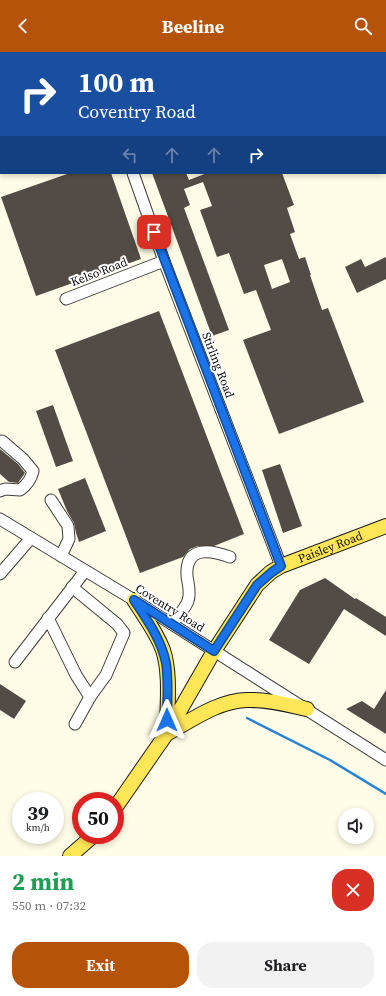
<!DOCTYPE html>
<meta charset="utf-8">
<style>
body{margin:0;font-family:"Source Serif 4",serif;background:#f2f2f2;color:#202124;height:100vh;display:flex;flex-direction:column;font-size:15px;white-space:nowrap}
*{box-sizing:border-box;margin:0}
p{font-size:13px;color:#757577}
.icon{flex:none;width:22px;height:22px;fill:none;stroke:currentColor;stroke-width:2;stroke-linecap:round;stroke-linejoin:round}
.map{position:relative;height:804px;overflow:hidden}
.panel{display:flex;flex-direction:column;background:#fff;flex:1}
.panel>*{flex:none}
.guide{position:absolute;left:0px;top:0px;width:386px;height:122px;box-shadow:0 2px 6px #0003;background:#1a4fa0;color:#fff;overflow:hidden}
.controls{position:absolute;left:338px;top:756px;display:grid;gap:8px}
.controls a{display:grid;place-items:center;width:36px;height:36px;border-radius:50%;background:#fff;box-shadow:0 2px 6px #0003;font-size:20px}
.speed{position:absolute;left:12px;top:740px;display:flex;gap:8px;font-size:20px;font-weight:700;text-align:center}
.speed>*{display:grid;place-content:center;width:52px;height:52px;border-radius:50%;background:#fff;box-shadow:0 2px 6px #0003;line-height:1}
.speed small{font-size:10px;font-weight:400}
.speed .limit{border:6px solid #d22;background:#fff;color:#111}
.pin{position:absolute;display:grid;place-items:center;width:34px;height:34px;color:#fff;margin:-17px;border-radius:8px;box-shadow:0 2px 6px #0006}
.me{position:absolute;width:44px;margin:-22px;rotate:0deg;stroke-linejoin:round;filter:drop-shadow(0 0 3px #0008)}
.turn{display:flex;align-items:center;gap:14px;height:84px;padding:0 12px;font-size:18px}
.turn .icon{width:52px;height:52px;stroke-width:2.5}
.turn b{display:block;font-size:28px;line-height:34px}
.lanes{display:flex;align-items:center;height:38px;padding:0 12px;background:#0003;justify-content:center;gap:20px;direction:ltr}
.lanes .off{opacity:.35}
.round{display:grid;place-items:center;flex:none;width:42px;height:42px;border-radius:16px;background:#f2f2f2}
.summary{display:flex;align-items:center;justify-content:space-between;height:68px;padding:0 12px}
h1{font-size:24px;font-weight:700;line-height:30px;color:#1e9e55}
.cta{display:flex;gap:8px;margin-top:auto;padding:8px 12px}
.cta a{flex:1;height:46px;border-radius:16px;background:#b45309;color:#fff;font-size:16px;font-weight:700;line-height:46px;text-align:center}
.cta a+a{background:#f2f2f2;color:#202124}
header{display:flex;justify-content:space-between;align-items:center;height:52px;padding:0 12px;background:#b45309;color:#fff;font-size:18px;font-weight:700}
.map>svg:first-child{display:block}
</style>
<header><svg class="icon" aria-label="back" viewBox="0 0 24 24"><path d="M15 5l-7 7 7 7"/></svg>Beeline<svg class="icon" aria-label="search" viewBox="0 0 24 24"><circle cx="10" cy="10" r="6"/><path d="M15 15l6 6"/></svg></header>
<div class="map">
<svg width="386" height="804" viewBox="0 0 386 804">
<rect width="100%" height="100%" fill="#fffce7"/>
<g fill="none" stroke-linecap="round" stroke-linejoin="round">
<polyline stroke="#2881d7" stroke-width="2.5" points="247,666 330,708 386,742"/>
</g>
<g fill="#534c46" fill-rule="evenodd">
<polygon points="70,121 111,121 141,207 36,244 1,145"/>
<path d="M152,121H186L189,128L207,121H282L294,153L287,156L295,180L290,182L299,207L305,205L311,223H310L322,258L328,256L364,350L279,382L243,288L271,278L256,238L244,242L229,201L217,205L200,158L212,154L203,130L184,137L190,153L184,156L229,278L212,284ZM282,207L290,230L272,237L264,213Z"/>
<polygon points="386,205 386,227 357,241 345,215 361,207 365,215"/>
<polygon points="159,259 244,482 214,494 198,494 190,497 183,505 140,521 55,298"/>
<polygon points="53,353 73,409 56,415 36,359"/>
<polygon points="0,397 18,412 25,421 18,431 9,430 0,422"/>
<polygon points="280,412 302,474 283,481 262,418"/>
<polygon points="85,426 106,479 79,490 76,481 74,471 67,459 58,437"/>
<polygon points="325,526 355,547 356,546 386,565 386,584 344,557 309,612 269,588 300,538"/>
<polygon points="0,632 26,649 14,667 0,658"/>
<polygon points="386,638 386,682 346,657 362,649 374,657"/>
</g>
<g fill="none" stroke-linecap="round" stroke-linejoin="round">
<defs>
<g id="minor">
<polyline points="171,1 172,0"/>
<polyline points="133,121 164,209 281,514"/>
<polyline points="66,247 164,209"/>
<path d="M0,439L5,437L20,438C27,433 31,428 33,419L23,407L2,389"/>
<polyline points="51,448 68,474 69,487 61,504"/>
<polyline points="0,467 134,548 386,708"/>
<polyline points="0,522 31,486"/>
<polyline points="72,535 117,572 124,581 106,623 90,645"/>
<polyline points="48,566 76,623 90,645 75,672"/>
<path d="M172,572C177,565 185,557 188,549C191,540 188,532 187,524C185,493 211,498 230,505"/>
<polyline points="15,610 85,519"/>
</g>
<g id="major">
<polyline points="362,0 364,1"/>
<polyline points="385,11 386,12"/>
<path d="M134,548C144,564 156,579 163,598C171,622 167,655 167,680"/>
<path d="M168,681C192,668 218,649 246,648C267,647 288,653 307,657"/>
<path id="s1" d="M115,756L167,681L214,599L257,533L271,520L281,514L386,474"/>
<polyline points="70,804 94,783"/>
</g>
</defs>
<use href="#minor" stroke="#3d3d3d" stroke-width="13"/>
<use href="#major" stroke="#1b1b1b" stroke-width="16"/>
<use href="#minor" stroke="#fff" stroke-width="11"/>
<use href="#major" stroke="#ffe657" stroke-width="14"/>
</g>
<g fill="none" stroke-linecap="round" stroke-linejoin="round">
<defs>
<path id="route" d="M154,180L281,514L272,520L257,533L214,599L134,548C147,568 161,587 166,611C169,630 167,649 167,668"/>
</defs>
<use href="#route" stroke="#114b97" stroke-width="10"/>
<use href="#route" stroke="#1a73e8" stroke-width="7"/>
</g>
<g text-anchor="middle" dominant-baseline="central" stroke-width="4" stroke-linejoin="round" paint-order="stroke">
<g font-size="12" fill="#0a0a0a" stroke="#fff">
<text transform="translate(99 220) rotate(-21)">Kelso Road</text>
<text transform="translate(218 313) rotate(69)">Stirling Road</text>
<text stroke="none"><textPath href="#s1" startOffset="348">Paisley Road</textPath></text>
<text transform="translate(170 556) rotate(32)">Coventry Road</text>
</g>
</g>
</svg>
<div class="controls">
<a><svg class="icon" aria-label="sound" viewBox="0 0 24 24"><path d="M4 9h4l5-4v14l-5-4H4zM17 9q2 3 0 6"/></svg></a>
</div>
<div class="speed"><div>39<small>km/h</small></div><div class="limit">50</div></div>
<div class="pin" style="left:154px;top:180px;background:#d93025"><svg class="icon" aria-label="arrive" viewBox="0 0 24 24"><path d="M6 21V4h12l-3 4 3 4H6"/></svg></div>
<svg class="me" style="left:167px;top:668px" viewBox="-20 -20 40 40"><path d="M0-17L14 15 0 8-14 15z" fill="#1a73e8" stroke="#fff" stroke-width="4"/></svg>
<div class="guide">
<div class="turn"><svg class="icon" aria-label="right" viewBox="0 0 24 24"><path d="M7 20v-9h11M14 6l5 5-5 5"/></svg><div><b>100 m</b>Coventry Road</div></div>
<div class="lanes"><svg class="icon off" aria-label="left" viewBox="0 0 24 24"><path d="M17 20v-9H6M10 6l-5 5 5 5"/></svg><svg class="icon off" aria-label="ahead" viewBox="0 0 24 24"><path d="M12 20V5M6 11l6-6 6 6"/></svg><svg class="icon off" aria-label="ahead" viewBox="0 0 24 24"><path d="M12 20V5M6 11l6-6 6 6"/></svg><svg class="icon" aria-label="right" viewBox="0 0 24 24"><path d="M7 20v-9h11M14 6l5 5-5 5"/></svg></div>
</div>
</div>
<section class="panel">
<div class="summary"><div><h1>2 min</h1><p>550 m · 07:32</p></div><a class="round" style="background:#d93025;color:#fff"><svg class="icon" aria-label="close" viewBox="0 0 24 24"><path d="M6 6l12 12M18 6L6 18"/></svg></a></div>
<div class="cta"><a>Exit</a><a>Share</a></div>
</section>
